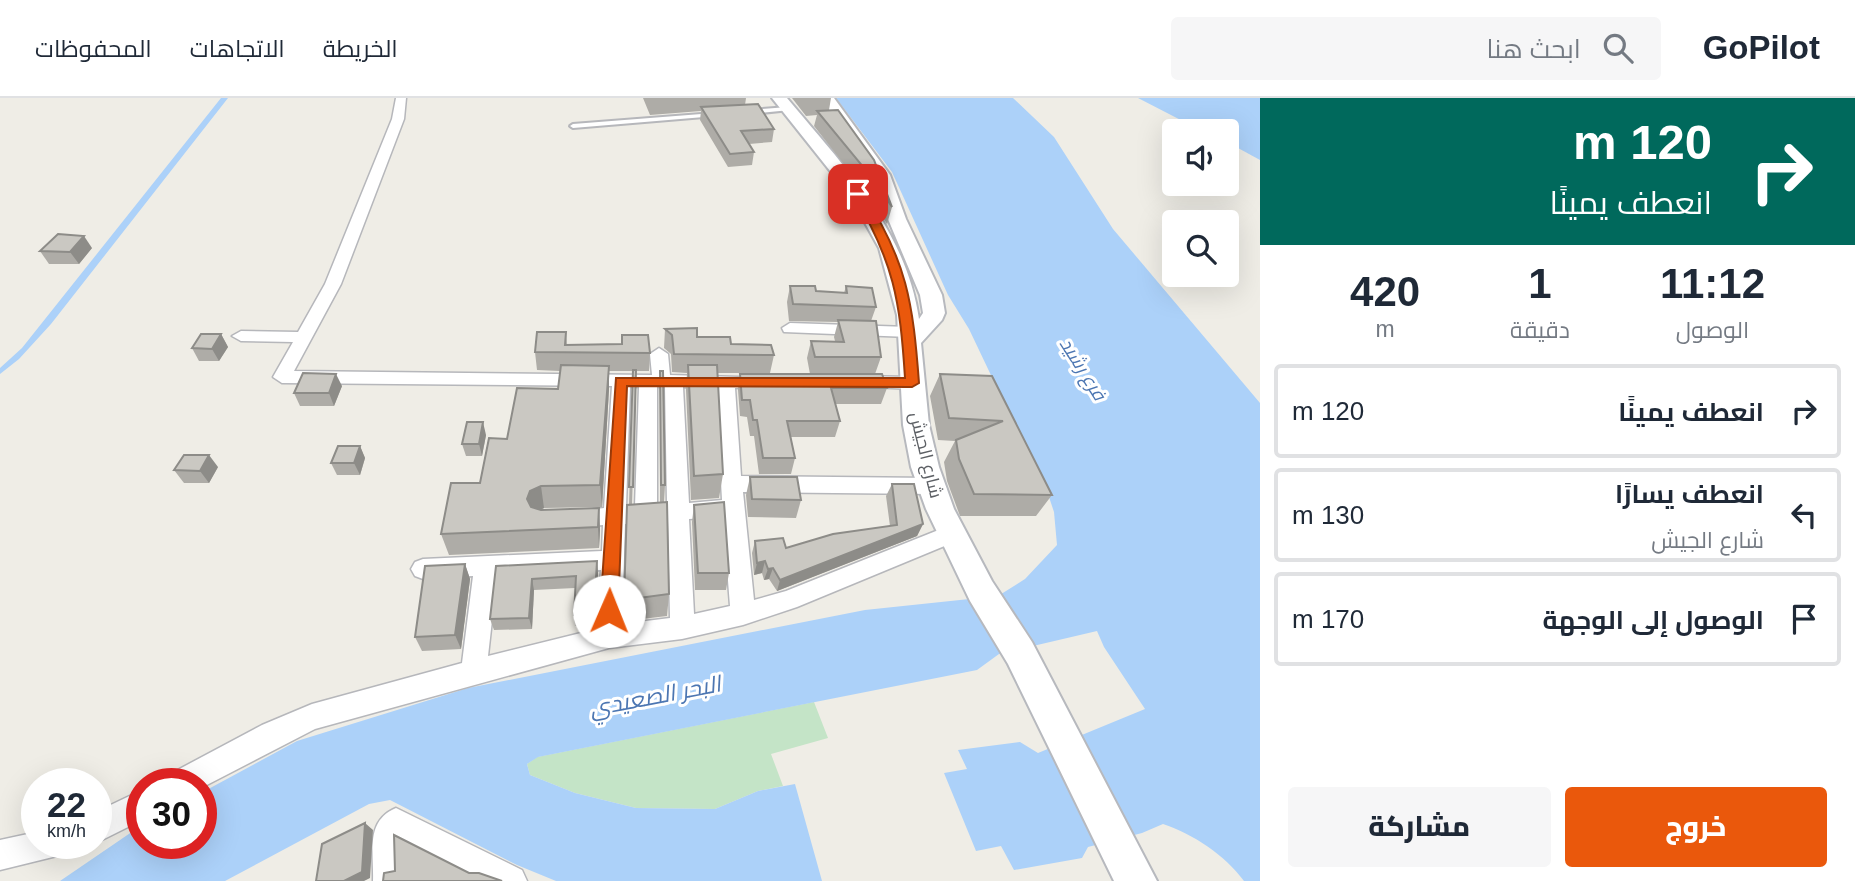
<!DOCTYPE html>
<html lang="ar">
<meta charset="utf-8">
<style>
body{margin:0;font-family:Arial,Cairo,sans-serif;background:#f6f6f7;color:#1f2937;direction:rtl;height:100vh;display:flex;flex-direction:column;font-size:26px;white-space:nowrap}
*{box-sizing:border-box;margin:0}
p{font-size:23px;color:#747a83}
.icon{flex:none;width:38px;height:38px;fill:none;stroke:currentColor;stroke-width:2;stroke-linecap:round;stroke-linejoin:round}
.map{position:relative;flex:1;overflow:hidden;direction:ltr}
.side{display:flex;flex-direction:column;background:#fff;width:595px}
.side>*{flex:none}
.top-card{background:#00695c;color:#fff;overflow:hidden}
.buttons{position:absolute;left:1162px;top:21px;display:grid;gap:14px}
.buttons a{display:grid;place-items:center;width:77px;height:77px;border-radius:7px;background:#fff;box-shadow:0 7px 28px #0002;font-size:35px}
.speed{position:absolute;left:21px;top:670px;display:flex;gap:14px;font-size:35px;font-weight:700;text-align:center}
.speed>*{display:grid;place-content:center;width:91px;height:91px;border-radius:50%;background:#fff;box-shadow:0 7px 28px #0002;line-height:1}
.speed small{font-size:18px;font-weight:400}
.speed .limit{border:10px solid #d22;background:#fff;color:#111}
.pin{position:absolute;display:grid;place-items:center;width:60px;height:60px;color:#fff;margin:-30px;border-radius:14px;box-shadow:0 4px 10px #0006}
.me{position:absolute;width:77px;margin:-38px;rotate:1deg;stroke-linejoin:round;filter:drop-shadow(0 0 5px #0008)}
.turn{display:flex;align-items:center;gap:24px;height:147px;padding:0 28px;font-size:32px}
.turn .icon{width:91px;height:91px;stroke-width:2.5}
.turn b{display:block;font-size:49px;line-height:60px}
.eta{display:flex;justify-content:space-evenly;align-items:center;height:119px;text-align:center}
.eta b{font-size:42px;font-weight:800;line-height:49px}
.action{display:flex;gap:14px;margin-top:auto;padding:14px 28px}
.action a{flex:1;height:80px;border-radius:7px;background:#ea580c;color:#fff;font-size:28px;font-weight:800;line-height:80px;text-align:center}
.action a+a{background:#f6f6f7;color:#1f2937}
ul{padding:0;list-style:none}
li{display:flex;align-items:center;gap:21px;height:94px;margin:0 14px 10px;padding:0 14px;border:4px solid #e0e1e3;border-radius:7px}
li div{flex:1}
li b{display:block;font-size:26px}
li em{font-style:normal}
header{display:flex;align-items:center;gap:42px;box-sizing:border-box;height:98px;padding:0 35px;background:#fff;border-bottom:2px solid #e0e1e3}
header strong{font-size:33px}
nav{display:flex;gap:38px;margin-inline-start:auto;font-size:24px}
.search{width:490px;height:63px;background:#f6f6f7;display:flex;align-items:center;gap:18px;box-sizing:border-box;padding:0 24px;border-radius:7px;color:#747a83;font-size:26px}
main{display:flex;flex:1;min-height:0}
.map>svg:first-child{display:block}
</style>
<header>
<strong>GoPilot</strong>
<div class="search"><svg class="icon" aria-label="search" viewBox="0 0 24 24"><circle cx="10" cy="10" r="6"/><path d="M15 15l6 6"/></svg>ابحث هنا</div>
<nav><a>الخريطة</a><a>الاتجاهات</a><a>المحفوظات</a></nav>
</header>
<main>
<section class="side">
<div class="top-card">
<div class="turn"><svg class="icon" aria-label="right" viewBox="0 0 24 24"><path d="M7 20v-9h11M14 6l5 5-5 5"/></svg><div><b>120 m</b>انعطف يمينًا</div></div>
</div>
<div class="eta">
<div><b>11:12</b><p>الوصول</p></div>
<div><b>1</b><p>دقيقة</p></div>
<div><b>420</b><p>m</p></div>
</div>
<ul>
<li><svg class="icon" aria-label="right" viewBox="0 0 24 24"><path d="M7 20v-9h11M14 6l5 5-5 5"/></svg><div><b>انعطف يمينًا</b></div><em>120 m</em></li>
<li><svg class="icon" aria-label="left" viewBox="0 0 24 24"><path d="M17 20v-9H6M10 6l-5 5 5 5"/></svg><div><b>انعطف يسارًا</b><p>شارع الجيش</p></div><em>130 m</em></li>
<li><svg class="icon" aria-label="arrive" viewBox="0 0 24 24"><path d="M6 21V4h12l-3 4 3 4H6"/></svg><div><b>الوصول إلى الوجهة</b></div><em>170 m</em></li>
</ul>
<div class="action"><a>خروج</a><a>مشاركة</a></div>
</section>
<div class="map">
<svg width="1260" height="783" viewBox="0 0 1260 783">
<rect width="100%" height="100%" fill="#efede6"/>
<polygon fill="#c4e4c7" points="814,604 828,640 771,656 783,688 758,693 715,711 636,710 575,695 530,677 527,666 537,659"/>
<g fill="#acd1f9">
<polygon points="221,0 228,0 51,226 19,261 0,276 0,270 22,250"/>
<path d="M836,0H1013L1054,39L1113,131L1260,305V783H1244C1225,757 1193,736 1163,726L1142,735L1088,749L1082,760L1014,772L1001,748L976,753L944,675L967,671L958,652L1020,644L1038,655L1145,611L1104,549L1097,533L999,556L977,572L538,659L527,666L530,677L575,695L636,710L715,711L758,693L795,686L822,783H556L517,767L390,702L369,706L225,783H60L142,727V746H201V695L297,643L468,590L865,512L998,498L1025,481L1057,447L1054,414L1049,399L969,231L948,197L892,74Z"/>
<polygon points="1138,0 1260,0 1260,62 1227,44 1227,33 1202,33"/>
</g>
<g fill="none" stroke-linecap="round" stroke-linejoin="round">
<defs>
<g id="service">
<polygon points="788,9 790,10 790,12 751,16 748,14 751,12"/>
<polygon points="714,15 716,16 716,18 573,30 570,28 573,26"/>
</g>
<g id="minor">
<path d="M396,0H406L404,21L341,186L294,273L652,277L650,256L659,250L668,256L670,277L771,280L774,284L771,288L735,290L741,378L932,380L939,382L942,388L939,394L932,396L743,394L754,502L786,493L951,427L959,430L962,436L959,442L797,509L743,527L682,541L609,550L315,631L201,690V686H166L170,676L262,627L312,606L462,565L473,478L423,481L415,478L411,471L415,464L423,461L602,453L603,427L572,430L564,427L561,421L564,415L604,410L612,288L282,285L273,279L293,244L241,243L232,238L241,233L298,234L325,186L392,21ZM630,289H639L635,408L626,409ZM657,289H665L667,406L657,407ZM683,289L716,290L722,402L689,405ZM723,419L730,508L694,516L689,421ZM668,423L670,520L622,526L625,426ZM601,472L597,531L488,558L497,477Z"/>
<polygon points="790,225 909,229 917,234 909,239 784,234 782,230"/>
<polygon points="857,278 912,279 921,285 912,291 851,288 848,284 851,280"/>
<polygon points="142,692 142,722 96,745 96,714"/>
<path d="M396,710L522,772L527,783H479L404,745L405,783H373C374,754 365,723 396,710Z"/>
<polygon points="37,734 37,746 65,746 61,757 0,772 0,742"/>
</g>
<path id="secondary" d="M772,0H787C842,66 906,131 919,221L923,215L920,197L888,121L872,77L820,0H834L890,77L906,121L942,197L945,215L942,222L921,245L929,327L939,369L954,411L992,483L1032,544L1157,783H1114L1008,566L970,503L926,411L911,369L903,327L897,217L879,150L850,98Z"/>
</defs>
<use href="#service" stroke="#b6b7bb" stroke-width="4"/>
<use href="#minor" stroke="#b6b7bb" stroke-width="3"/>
<use href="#secondary" stroke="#b7b9be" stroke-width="4"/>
<use href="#service" fill="#fff" fill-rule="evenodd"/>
<use href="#minor" fill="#fff" fill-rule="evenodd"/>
<use href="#secondary" fill="#fff" fill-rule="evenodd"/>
</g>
<g fill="#aeaca7">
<polygon points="643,0 746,0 745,7 774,31 772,44 749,46 754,54 752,67 728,69 700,22 701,13 650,17"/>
<polygon points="792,0 831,0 829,12 892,109 887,126 869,98 814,28 817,17 806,18"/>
<polygon points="92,150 79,166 49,166 40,153"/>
<polygon points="790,188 816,193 844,195 846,188 876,209 871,223 881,259 875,276 887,290 881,306 835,306 840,323 835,339 791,339 795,360 791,376 759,376 754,338 750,338 747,319 740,318 738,292 740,276 810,276 807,260 811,243 835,243 834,239 838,224 789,223 787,204"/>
<polygon points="665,231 774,257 770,275 717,275 723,376 719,400 691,402 686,292 687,275 672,274 671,256 664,250"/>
<polygon points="566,234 567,247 650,255 649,273 636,273 632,407 660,404 660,273 665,387 664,404 669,496 667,518 625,523 624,502 629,407 633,273 609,273 609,291 602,409 544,410 540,412 599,410 600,432 599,450 449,457 441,436 480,385 507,341 558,291 560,273 537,272 535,254"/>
<polygon points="221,236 228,249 219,263 199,263 192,250"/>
<polygon points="940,276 992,278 1052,397 1036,418 960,418 947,383 944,364 955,343 938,342 930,298"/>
<polygon points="342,288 334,308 300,308 294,295"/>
<polygon points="486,337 482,358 466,358 462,346"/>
<polygon points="360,348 365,360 360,377 337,377 331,365"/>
<polygon points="218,369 209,385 184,385 174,372"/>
<polygon points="750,379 801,402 796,420 748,419 746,397"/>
<polygon points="892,386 923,426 917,438 777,493 769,481 764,482 762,475 754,477 752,455 755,443 786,450 890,428 886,398"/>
<polygon points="694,407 729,475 726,492 695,492 692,424"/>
<polygon points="597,463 598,475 595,528 575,528 574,517 575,490 534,492 532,531 494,532 490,521 496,468"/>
<polygon points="465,466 470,481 461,551 422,553 415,539"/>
</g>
<g fill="#8d8c88">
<polygon points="84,138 92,150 79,166 70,154"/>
<polygon points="221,236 228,249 219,263 212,251"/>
<polygon points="609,268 609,291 602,409 600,387"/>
<polygon points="336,276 342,288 334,308 329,295"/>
<polygon points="483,324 486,337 482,358 479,346"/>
<polygon points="360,348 365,360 360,377 354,365"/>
<polygon points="209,357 218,369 209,385 200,373"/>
<polygon points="541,388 544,410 534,415 527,401 530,393"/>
<polygon points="599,410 600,432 599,450 598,429"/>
<polygon points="923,426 917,438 777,493 780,482"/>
<polygon points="597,463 598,475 595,528 594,517"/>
<polygon points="765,463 762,475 754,477 757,465"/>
<polygon points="465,466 470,481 461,551 455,537"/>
<polygon points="773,470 769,481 764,482 768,471"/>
<polygon points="532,481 534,492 532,531 529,520"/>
<polygon points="365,725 373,732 370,780 364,783 344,783"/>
</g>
<g fill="#cac8c2" stroke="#8d8c88" stroke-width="2">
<polygon points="758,6 774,31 741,33 754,54 730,56 701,9"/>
<polygon points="838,12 874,62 892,109 874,82 817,13"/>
<polygon points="58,136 84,138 70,154 40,153"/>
<polygon points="790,188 815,188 816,193 847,195 846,188 872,190 876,209 793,206"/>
<polygon points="838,222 876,223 881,259 815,259 811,243 844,244"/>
<polygon points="697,230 697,239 730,239 731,246 771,247 774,257 674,256 672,237 665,231"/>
<polygon points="537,234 566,234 565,247 622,246 622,237 648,237 650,255 535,254"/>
<polygon points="201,236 221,236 212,251 192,250"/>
<polygon points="561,267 609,268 600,387 541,388 530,393 527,401 531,409 541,412 599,410 598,429 441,436 451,385 480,385 489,340 507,341 517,290 558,291"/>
<polygon points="688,267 717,267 723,376 694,378"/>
<polygon points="633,272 636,272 633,389 629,389"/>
<polygon points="660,273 663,273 665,387 661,387"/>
<polygon points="303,275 336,276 329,295 294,295"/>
<polygon points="740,276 882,276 887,290 831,290 840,323 787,323 795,360 763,360 757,322 753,322 750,302 742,302"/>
<polygon points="940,276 992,278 1052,397 974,396 959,361 956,342 1003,323 949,320"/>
<polygon points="467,324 483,324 479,346 462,346"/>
<polygon points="338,348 360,348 354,365 331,365"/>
<polygon points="184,357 209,357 200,373 174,372"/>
<polygon points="750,379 797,379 801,402 752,401"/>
<polygon points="892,386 914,386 923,426 780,482 773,470 768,471 765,463 757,465 755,443 783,440 786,450 833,436 897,427"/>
<polygon points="667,404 669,496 624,502 627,407"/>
<polygon points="724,404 729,475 698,475 694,407"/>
<polygon points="597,463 594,517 574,517 576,478 532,481 529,520 490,521 496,468"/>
<polygon points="465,466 455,537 415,539 425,468"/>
<polygon points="365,725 362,774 344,783 316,783 322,746"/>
<polygon points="394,737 469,775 479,775 502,783 383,783 384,775 395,773"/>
</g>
<path fill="#ea580c" stroke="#983908" stroke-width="2" d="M858,93L862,94C907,162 913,205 919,285L912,289L627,288L618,513L616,519L609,521L603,519L600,513L616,280H905C900,202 894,164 853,96Z"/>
<g text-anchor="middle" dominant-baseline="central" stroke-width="6" stroke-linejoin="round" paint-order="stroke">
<g font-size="18" fill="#5d6065" stroke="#fff">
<text transform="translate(926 357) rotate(76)">شارع الجيش</text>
</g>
<g font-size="19" font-style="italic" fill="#4c76b2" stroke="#fff">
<text transform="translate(1083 271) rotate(58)">فرع رشيد</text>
</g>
<g font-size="23" font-style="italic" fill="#4c76b2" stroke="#fff">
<text transform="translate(655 598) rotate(-11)">البحر الصعيدي</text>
</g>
</g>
</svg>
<div class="buttons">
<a><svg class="icon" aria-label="sound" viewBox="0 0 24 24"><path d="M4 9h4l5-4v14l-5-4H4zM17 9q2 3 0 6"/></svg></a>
<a><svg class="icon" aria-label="search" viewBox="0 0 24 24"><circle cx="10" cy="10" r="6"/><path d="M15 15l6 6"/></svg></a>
</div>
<div class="speed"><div>22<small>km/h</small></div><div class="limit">30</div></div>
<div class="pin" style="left:858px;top:96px;background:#d93025"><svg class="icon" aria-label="arrive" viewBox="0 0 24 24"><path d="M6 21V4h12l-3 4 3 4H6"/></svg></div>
<svg class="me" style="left:609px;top:513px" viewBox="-20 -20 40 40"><circle r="19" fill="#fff"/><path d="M0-13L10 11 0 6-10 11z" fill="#ea580c"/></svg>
</div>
</main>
